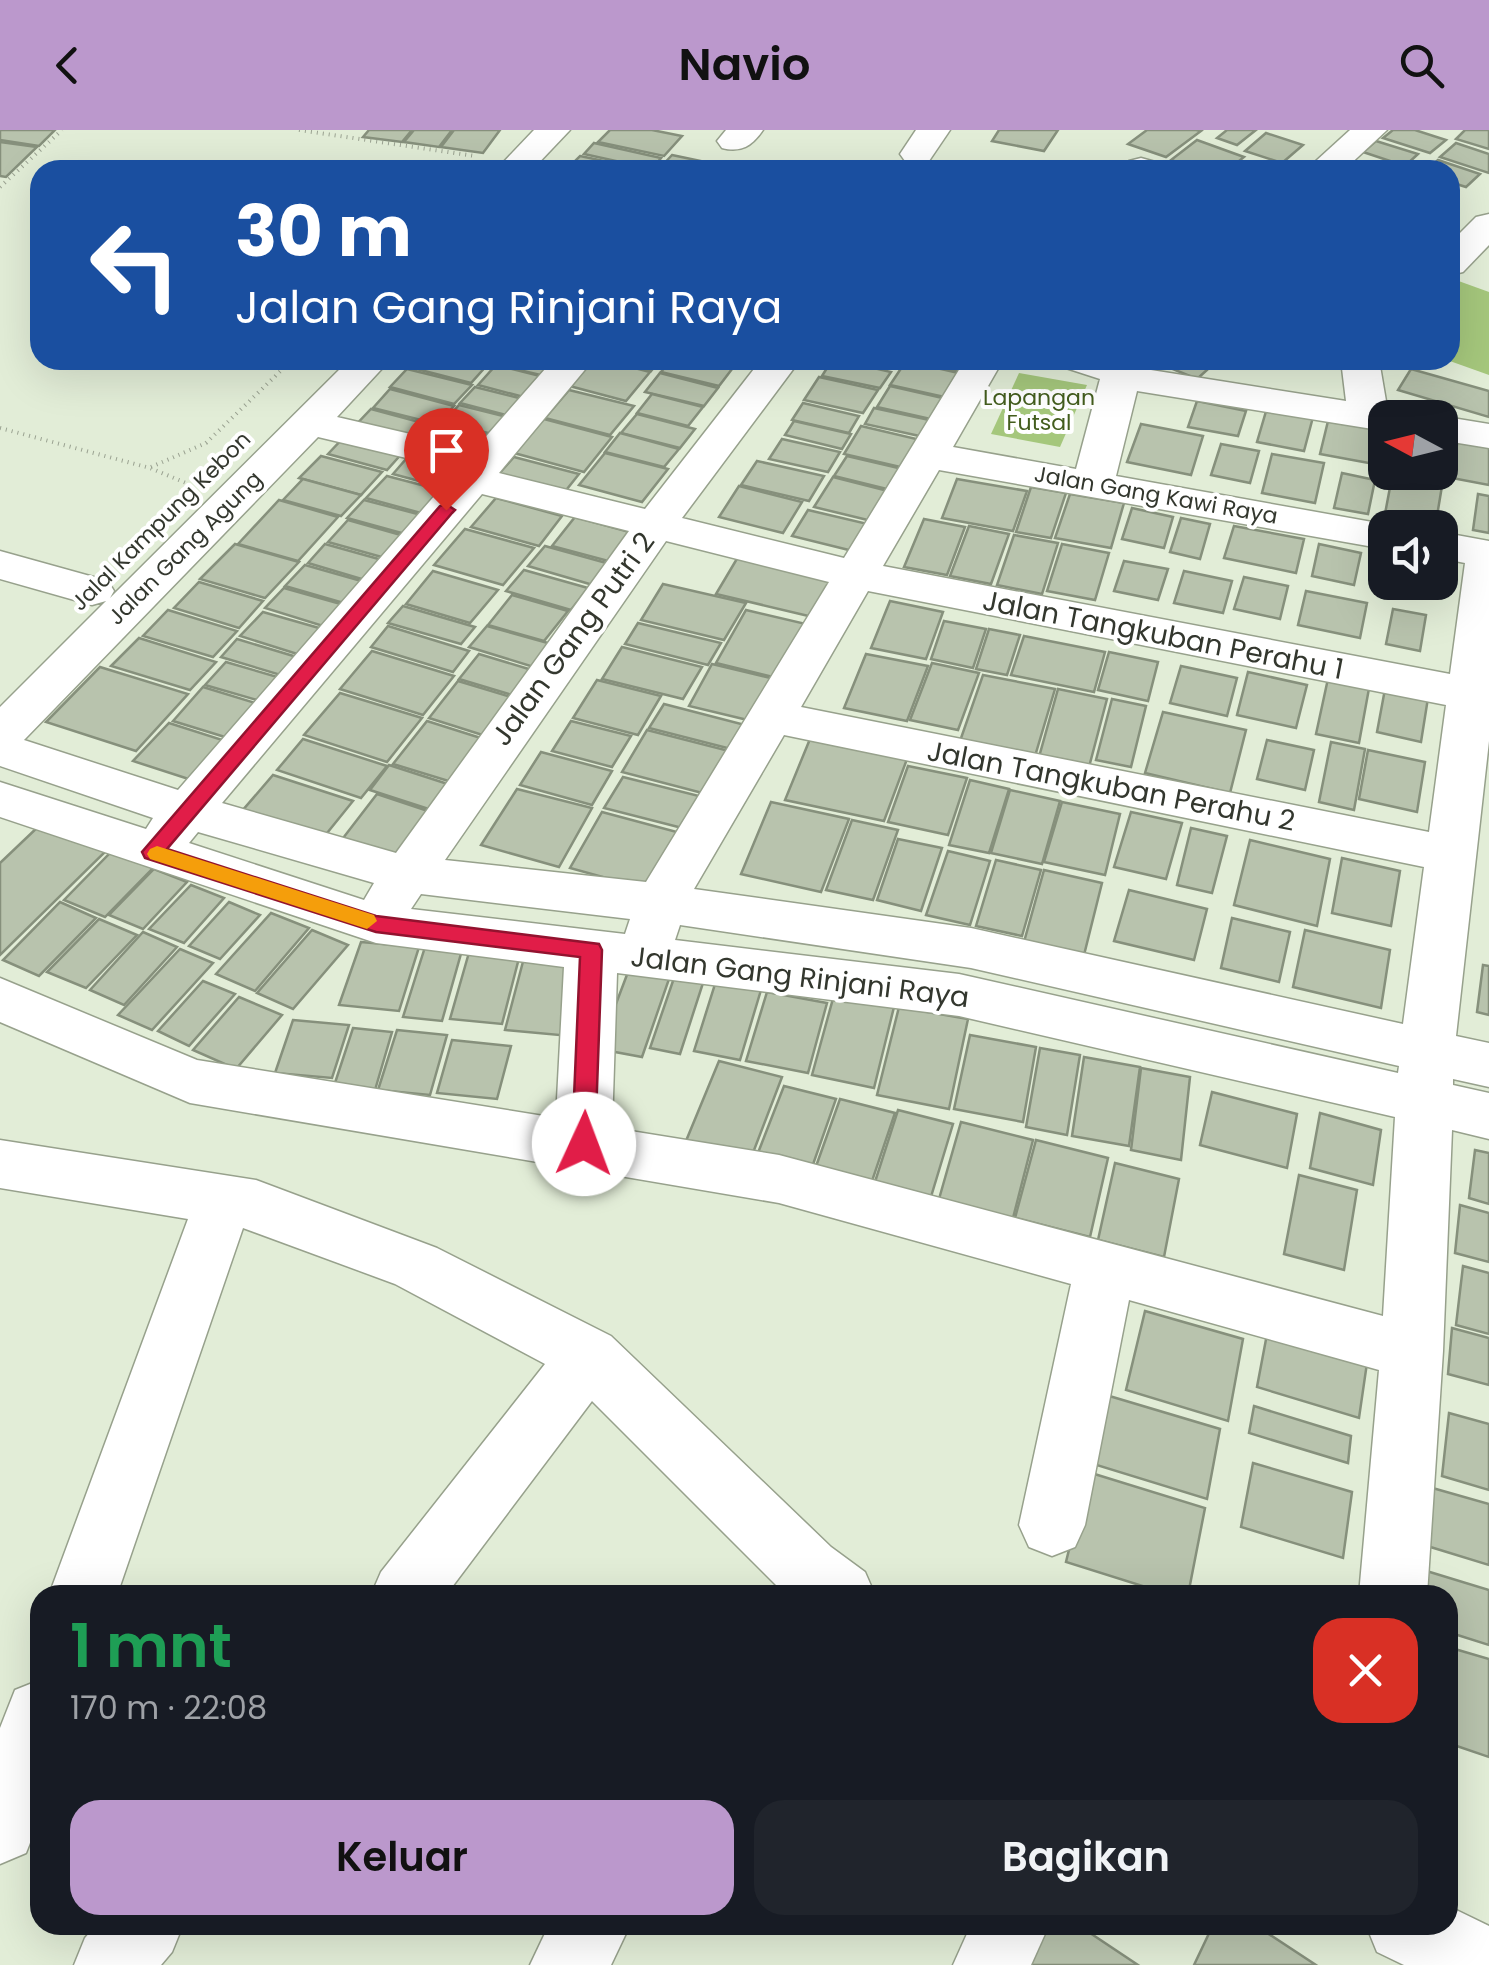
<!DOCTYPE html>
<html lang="id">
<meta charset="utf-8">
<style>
body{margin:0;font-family:Poppins,sans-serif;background:#20242c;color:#f1f3f6;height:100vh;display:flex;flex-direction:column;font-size:38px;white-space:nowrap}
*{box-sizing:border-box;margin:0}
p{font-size:32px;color:#9ea1a6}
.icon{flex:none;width:55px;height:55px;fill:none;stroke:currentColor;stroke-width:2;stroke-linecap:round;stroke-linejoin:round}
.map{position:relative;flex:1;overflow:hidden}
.details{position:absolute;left:30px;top:1455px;width:1428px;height:350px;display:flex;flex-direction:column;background:#171b24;border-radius:30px;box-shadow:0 10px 40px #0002}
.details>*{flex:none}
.top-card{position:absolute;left:30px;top:30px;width:1430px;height:210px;border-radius:30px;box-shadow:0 10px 40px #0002;background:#1a4fa0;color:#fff;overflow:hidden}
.needle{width:65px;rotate:277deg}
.tools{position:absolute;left:1368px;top:270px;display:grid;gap:20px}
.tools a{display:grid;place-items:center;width:90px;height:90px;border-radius:20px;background:#171b24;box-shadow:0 10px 40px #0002;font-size:50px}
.pin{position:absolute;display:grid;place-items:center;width:85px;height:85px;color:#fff;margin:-102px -42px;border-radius:50% 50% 50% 0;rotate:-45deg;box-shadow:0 0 10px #0007}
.pin .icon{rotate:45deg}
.me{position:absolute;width:110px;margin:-55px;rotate:2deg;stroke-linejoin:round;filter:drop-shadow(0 0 8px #0008)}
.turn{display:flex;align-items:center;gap:35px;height:210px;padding:0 40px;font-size:45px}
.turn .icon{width:130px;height:130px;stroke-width:2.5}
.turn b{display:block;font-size:70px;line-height:85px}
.round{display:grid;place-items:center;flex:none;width:105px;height:105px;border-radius:30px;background:#20242c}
.headline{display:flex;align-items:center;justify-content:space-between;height:170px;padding:0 40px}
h1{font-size:60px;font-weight:600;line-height:75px;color:#1e9e55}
.primary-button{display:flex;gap:20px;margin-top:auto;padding:20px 40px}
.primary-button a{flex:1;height:115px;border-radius:30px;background:#bb98cc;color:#111;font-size:40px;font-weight:600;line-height:115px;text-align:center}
.primary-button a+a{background:#20242c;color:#f1f3f6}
header{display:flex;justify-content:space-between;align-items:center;height:130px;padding:0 40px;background:#bb98cc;color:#111;font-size:45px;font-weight:600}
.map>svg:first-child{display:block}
</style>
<header><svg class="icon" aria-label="back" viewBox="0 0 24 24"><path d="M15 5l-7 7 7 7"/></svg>Navio<svg class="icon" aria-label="search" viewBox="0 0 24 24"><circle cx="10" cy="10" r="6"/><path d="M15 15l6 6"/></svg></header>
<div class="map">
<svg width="1489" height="1835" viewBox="0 0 1489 1835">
<rect width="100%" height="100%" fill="#e2edd7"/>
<g fill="#a5c77c">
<polygon points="1453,149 1489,162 1489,245 1447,230"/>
<polygon points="1019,243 1087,255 1060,317 991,304"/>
</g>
<g fill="#b8c3ad" stroke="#86907c" stroke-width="2.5">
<polygon points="0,0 55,0 39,16 0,10"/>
<polygon points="369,0 412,0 402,12 363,7"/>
<polygon points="414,0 452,0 439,17 404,12"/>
<polygon points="454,0 500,0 483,23 441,17"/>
<polygon points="610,0 652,0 682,6 664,26 598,12"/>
<polygon points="999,0 1058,0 1044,21 992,11"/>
<polygon points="1147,0 1196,0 1201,1 1166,27 1128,14"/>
<polygon points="1227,0 1256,0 1237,15 1217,8"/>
<polygon points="1393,0 1415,0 1446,10 1430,23 1383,8"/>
<polygon points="1465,0 1489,0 1489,19 1456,9"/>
<polygon points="1266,3 1303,15 1282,33 1245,21"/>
<polygon points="1197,10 1244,27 1228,40 1201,40 1171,30"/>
<polygon points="1376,11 1418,24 1405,36 1363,22"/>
<polygon points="0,12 37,17 6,47 0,46"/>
<polygon points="594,13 661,28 652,39 584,24"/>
<polygon points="1456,13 1489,24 1489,43 1440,27"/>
<polygon points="672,25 729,37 658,40"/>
<polygon points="580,26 647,40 566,40"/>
<polygon points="1438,30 1480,44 1466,57 1450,52 1450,40 1427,40"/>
<polygon points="416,230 470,230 488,234 471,253 409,237"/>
<polygon points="497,230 569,230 553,248 494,234"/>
<polygon points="583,230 604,230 650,242 626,271 562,254"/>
<polygon points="608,230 660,230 651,241"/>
<polygon points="671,230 694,230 732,239 719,256 661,242"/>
<polygon points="832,230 839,230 891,242 880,258 822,246"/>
<polygon points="908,230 972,230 965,243"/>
<polygon points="1162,230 1218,230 1197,249 1158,233"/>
<polygon points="906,231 963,244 949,268 890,255"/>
<polygon points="496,235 552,249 535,270 478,255"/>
<polygon points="407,239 472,255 454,274 390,257"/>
<polygon points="1411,239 1489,261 1489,287 1398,260"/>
<polygon points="660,243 718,258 704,276 645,262"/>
<polygon points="819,247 878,260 863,283 804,270"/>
<polygon points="890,256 947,269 935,290 877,277"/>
<polygon points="475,257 535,272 521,289 460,273"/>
<polygon points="390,259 454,276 437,294 373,278"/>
<polygon points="569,260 634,276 610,305 545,288"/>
<polygon points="652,264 703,277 688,296 637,283"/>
<polygon points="1197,271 1246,281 1238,306 1188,297"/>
<polygon points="803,273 859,286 849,303 792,290"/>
<polygon points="459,275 519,290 504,307 444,292"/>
<polygon points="874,278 934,291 924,307 865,294"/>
<polygon points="1267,278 1313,287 1304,321 1257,312"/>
<polygon points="371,279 434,296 415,317 351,300"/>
<polygon points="637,284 695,299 680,318 621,303"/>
<polygon points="1329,287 1385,297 1385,336 1320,324"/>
<polygon points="544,289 612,307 584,342 514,323"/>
<polygon points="794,291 851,304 842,319 785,305"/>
<polygon points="442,293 497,307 478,329 423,314"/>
<polygon points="1141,294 1203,306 1191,345 1127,332"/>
<polygon points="861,296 925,311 909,339 844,324"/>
<polygon points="620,303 679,319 664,337 605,322"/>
<polygon points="1440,303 1452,305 1444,353 1408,346 1409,342 1440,342"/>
<polygon points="346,305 405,320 387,340 328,324"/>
<polygon points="1458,308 1489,313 1489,355 1452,348"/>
<polygon points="782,309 840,322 828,342 769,329"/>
<polygon points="1221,314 1259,321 1250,353 1211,345"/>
<polygon points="413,321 476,338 456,361 393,344"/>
<polygon points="605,323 668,339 642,372 579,355"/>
<polygon points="1272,324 1324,333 1315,373 1262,363"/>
<polygon points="321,326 382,342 361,365 299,348"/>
<polygon points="847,326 907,340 895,361 834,346"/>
<polygon points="514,327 579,344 563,364 497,346"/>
<polygon points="757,331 824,346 809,371 741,355"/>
<polygon points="1342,343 1375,350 1368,384 1334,378"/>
<polygon points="387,346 452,363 432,386 366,368"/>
<polygon points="833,347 892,362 876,392 814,377"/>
<polygon points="1392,347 1442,356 1435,398 1384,389"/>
<polygon points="303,349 361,365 341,386 283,370"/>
<polygon points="957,349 1027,361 1013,401 942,388"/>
<polygon points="739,356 802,372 783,403 719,387"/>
<polygon points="1031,357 1066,363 1051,408 1016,402"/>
<polygon points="1070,364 1124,373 1111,418 1055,408"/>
<polygon points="1478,364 1489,366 1489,403 1473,400"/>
<polygon points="496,368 562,386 539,416 471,397"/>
<polygon points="279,370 338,387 298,431 238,414"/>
<polygon points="364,370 433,388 416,407 347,388"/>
<polygon points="1132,378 1173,387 1164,418 1122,409"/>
<polygon points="808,380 872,395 857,422 792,406"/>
<polygon points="575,387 633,403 612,432 552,416"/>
<polygon points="1181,388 1210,394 1200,429 1170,422"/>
<polygon points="924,389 965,397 947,445 904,437"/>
<polygon points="348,390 415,409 396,431 328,412"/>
<polygon points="969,396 1009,404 991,454 950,446"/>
<polygon points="1234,396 1304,409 1296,443 1224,428"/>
<polygon points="465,399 534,418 503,455 434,435"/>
<polygon points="1014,405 1058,413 1042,464 997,455"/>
<polygon points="235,414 299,432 265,468 200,449"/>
<polygon points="325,414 393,433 375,453 308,433"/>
<polygon points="1062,414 1109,423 1095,470 1047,461"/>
<polygon points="1319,414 1361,423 1354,455 1312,446"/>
<polygon points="545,416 610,434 593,455 528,436"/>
<polygon points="1383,425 1385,452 1431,452 1429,467 1376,457"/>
<polygon points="738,427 836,450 817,488 716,464"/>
<polygon points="1124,431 1168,439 1158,470 1114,461"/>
<polygon points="305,435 372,454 354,476 285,456"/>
<polygon points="524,440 588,458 571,480 506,461"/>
<polygon points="433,441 498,460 470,493 406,474"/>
<polygon points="1184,441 1232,451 1223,483 1174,473"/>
<polygon points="1244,447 1288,456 1280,489 1234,479"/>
<polygon points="199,452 263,471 239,498 174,478"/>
<polygon points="663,454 746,473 724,510 641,490"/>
<polygon points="284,458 355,478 336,500 265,478"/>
<polygon points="1306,461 1367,473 1360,508 1298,495"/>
<polygon points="512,465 568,481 544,511 488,495"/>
<polygon points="890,471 943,482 926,529 871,518"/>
<polygon points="403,476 475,497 461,514 388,493"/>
<polygon points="1393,479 1426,485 1420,521 1386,514"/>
<polygon points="168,480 237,501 213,527 143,506"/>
<polygon points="746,480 806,494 777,548 716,533"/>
<polygon points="263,482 333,502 310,528 240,506"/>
<polygon points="944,491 986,499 973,538 931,529"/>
<polygon points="638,493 721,513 708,535 625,514"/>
<polygon points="388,496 469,521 453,542 371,517"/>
<polygon points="487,496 555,515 537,538 469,517"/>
<polygon points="989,499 1020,505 1007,545 976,539"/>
<polygon points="1024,506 1105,522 1094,562 1011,545"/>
<polygon points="139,508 216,532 190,560 111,536"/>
<polygon points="237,509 310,531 294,549 221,527"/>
<polygon points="622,517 702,537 683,569 602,549"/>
<polygon points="372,521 454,546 423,585 340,559"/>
<polygon points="1109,522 1158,532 1148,571 1098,560"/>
<polygon points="479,524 532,540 512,565 459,549"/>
<polygon points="866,524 928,536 907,591 844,578"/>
<polygon points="226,532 291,551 271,574 205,555"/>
<polygon points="932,533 979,543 958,600 910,590"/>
<polygon points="712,534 779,550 756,592 689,576"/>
<polygon points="1181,536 1237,548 1227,586 1170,573"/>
<polygon points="100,537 188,564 136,621 46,592"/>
<polygon points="1248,542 1307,555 1296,598 1237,585"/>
<polygon points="1329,544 1370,553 1359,613 1316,604"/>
<polygon points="983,545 1055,559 1035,626 960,611"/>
<polygon points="597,550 661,566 638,605 573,588"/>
<polygon points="458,551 521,570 492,608 429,588"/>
<polygon points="203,557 268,577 238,611 173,591"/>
<polygon points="1058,559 1107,569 1089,637 1039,627"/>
<polygon points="1385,559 1428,568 1421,612 1377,602"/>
<polygon points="340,563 422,588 387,632 304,605"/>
<polygon points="1112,569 1146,576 1131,637 1096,630"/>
<polygon points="664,574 749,596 735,620 649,598"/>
<polygon points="1163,582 1246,600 1230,663 1145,643"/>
<polygon points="427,591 487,610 455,653 393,634"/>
<polygon points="571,591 631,606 612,637 552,621"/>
<polygon points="169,593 235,614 201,653 133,631"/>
<polygon points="647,600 733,622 710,665 622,642"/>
<polygon points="303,609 387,636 361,668 277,640"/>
<polygon points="810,609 907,629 884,691 785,670"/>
<polygon points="1267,610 1314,620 1305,660 1257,649"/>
<polygon points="1331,612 1365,619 1354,680 1319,672"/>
<polygon points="1368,620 1425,632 1417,682 1359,669"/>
<polygon points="541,622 612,641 592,675 520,655"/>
<polygon points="389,635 460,658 441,683 370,660"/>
<polygon points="908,636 967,648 948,705 888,692"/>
<polygon points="273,645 353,671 323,708 242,681"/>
<polygon points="623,647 707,668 690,700 604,678"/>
<polygon points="970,650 1009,659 989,723 949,715"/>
<polygon points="517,659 592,678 559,737 481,715"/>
<polygon points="1010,660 1060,671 1042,734 991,723"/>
<polygon points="377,664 440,685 404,733 340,712"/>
<polygon points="771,672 849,689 821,762 741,744"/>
<polygon points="1062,672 1120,684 1105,745 1044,732"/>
<polygon points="602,682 688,705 657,762 570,738"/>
<polygon points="1131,682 1182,693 1166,749 1114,737"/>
<polygon points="852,690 898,700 873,770 826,760"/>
<polygon points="41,694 106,721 0,825 0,733"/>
<polygon points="1191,698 1227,706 1212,763 1177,755"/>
<polygon points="898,709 942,718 921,781 877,770"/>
<polygon points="1250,710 1330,729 1317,796 1234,775"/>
<polygon points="112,721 153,738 105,787 64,770"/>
<polygon points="948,721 990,731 970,795 926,785"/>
<polygon points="1342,728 1400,741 1391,796 1332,783"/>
<polygon points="996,730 1041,740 1022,806 976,796"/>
<polygon points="154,739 187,752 143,799 109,785"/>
<polygon points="1044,740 1102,753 1084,825 1024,812"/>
<polygon points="191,755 224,768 184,813 149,799"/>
<polygon points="1129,760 1207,779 1194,830 1114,811"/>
<polygon points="60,772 96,788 39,846 3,830"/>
<polygon points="229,772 260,785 220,829 189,816"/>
<polygon points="271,783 309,798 255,861 216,844"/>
<polygon points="1232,788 1290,802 1279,852 1221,838"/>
<polygon points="99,789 137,805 86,858 47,842"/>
<polygon points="312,800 348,815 293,879 257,863"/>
<polygon points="1305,800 1390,820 1381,878 1293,857"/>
<polygon points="143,802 177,817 124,875 90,860"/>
<polygon points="361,812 419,817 399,881 339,875"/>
<polygon points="425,817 462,820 442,891 403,887"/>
<polygon points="180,819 213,833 152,900 118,885"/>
<polygon points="470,819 520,824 502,894 450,889"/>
<polygon points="525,824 588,830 570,906 505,900"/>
<polygon points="1483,835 1489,836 1489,885 1477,882"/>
<polygon points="628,842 669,849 642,927 599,919"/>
<polygon points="674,848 703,853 680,924 650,918"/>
<polygon points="203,851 235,864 189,916 158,901"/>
<polygon points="716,851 761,860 740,930 694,921"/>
<polygon points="767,862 827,873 808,943 746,931"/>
<polygon points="834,865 894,877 874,958 812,945"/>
<polygon points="239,867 282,885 236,939 193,920"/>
<polygon points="899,877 968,889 949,979 877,965"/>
<polygon points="293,890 349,895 332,948 275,943"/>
<polygon points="353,898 392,902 375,960 334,956"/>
<polygon points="397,900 447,905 430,965 378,960"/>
<polygon points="970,905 1036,917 1023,992 954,979"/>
<polygon points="452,910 511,916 497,969 437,963"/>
<polygon points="1040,918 1080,925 1067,1005 1026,997"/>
<polygon points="1084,927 1140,937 1129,1016 1072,1006"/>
<polygon points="719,931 782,947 751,1028 686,1011"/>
<polygon points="1141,938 1190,947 1181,1030 1131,1020"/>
<polygon points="784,956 836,969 810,1043 756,1028"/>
<polygon points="1212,962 1297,984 1287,1038 1200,1015"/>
<polygon points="840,969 895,983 870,1057 814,1042"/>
<polygon points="898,980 953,994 930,1070 874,1055"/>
<polygon points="1320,983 1381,1000 1373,1055 1310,1038"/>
<polygon points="961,992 1033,1010 1013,1088 939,1069"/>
<polygon points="1036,1010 1108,1028 1090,1107 1015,1088"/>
<polygon points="1475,1020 1489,1023 1489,1074 1469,1068"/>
<polygon points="1115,1033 1179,1049 1164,1127 1098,1110"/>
<polygon points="1299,1045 1357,1060 1344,1140 1284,1124"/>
<polygon points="1460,1075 1489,1083 1489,1132 1455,1123"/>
<polygon points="1463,1136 1489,1143 1489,1204 1456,1195"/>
<polygon points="1145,1181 1243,1209 1228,1291 1126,1260"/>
<polygon points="1452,1198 1489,1208 1489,1255 1448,1244"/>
<polygon points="1267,1204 1367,1233 1359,1288 1257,1257"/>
<polygon points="1106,1265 1220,1299 1207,1369 1090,1333"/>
<polygon points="1254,1276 1351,1306 1348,1333 1249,1303"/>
<polygon points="1449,1283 1489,1294 1489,1360 1442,1346"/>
<polygon points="1253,1333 1352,1362 1343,1428 1241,1397"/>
<polygon points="1088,1342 1205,1378 1188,1465 1171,1465 1066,1432"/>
<polygon points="1429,1357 1489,1374 1489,1435 1424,1415"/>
<polygon points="1420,1439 1489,1460 1489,1515 1448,1502 1448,1465 1417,1465"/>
<polygon points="1448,1517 1489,1529 1489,1627 1448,1613"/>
<polygon points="1041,1795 1078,1795 1138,1835 1020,1835"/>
<polygon points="1213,1795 1255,1795 1316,1835 1194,1835"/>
</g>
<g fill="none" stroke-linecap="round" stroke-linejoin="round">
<defs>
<g id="minor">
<polygon points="534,0 570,0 532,40 496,40"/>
<path d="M726,0H763C752,16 741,23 722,18L717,11Z"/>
<polygon points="916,0 950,0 929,31 905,31 900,24"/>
<polygon points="1350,0 1387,0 1344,40 1306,40"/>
<polygon points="1141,28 1159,33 1164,40 1124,38 1129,31"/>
<polygon points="1489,84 1489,115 1463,142 1450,145 1450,113 1476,87"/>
<path d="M349,230H390L337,287L475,319L553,230H593L499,343L645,379L761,230H800L682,388L844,428L965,230H1003L953,317L1076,339L1100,249L1066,238L1061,230H1119L1151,240L1346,271L1341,230H1379L1387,277L1399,280L1404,288H1385V301L1137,261L1116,346L1400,397L1385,398V419L939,340L883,436L1450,544L1465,433L1440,428V402L1489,411V611L1456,906L1489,913V957L1453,949V955L1489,963V1009L1452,1000L1443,1221L1427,1465H1359L1379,1240L1129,1170L1085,1395L1075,1417L1052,1426L1029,1417L1019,1395L1071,1154L779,1073L190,973L0,892V848L197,930L556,988L564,837L376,813L0,687V652L146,699L153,688L0,636V577L106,471L92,475L0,449V421L108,451L114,461L110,468ZM318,307L457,340L178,660L24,610ZM482,364L629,401L396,723L222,673ZM666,411L829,452L646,752L445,730ZM868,461L1446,575L1429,702L801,577ZM784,605L1424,737L1403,894L971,798L694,759ZM198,702L374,753L364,770L189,713ZM421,764L630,789L625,804L411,779ZM680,795L971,838L1399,936L1398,943L959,844L675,810ZM617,843L959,886L1395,987L1383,1186L779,1025L612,998Z"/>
<polygon points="1440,286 1489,294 1489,318 1440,310 1440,288 1433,288"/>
<polygon points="0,1010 256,1050 437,1118 611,1206 831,1417 865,1442 875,1465 786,1465 592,1271 446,1465 371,1465 381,1442 545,1234 395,1154 243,1098 117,1465 49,1465 188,1089 0,1058"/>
<polygon points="40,1550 40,1687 26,1723 0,1734 0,1598 15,1560"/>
<polygon points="1448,1776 1489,1796 1489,1835 1404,1835 1377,1822 1366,1795 1448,1795"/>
<polygon points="96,1795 183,1795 172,1822 161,1835 74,1835 85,1808"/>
<polygon points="549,1795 630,1795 611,1835 530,1835"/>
<polygon points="971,1795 1049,1795 1031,1835 953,1835"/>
</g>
</defs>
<use href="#minor" stroke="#97a18c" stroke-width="3"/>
<g stroke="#9aa291" stroke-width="4" stroke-dasharray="1 5" stroke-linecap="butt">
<polyline points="299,0 475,26"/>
<polyline points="0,57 62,0"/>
<polyline points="0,298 150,338 186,353"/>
<polyline points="151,337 206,313 292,230"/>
</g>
<use href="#minor" fill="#fff" fill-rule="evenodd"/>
</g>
<polygon fill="#e11d48" stroke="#92132f" stroke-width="2.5" points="446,374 455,380 452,383 167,719 376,786 599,814 602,820 595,1014 592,1021 575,1021 572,1014 580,827 376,802 145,728 142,722 440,376"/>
<polygon fill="#f59e0b" points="157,716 374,785 377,791 367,799 150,729 147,724 150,719"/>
<g text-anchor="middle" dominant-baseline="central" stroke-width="8" stroke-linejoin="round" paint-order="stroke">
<g font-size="22" fill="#435d1d" stroke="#fff">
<text x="1039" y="267">Lapangan<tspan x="1039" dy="25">Futsal</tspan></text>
</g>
<g font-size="22" fill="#33372e" stroke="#fff">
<text transform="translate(1156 365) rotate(10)">Jalan Gang Kawi Raya</text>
<text transform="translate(161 391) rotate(-45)">Jalal Kampung Kebon</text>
<text transform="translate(185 418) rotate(-45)">Jalan Gang Agung</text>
</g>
<g font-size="28" fill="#33372e" stroke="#fff">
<text transform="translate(1163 505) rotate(11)">Jalan Tangkuban Perahu 1</text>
<text transform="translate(573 509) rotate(-54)">Jalan Gang Putri 2</text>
<text transform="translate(1111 656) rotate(11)">Jalan Tangkuban Perahu 2</text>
<text transform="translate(800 847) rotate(7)">Jalan Gang Rinjani Raya</text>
</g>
</g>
</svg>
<div class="tools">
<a><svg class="needle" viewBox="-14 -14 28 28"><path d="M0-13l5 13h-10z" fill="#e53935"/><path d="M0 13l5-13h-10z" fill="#9ea1a6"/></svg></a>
<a><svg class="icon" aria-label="sound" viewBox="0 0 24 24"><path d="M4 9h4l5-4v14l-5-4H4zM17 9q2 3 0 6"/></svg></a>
</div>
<div class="pin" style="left:446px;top:380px;background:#d93025"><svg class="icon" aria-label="arrive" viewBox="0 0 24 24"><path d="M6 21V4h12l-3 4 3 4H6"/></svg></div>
<svg class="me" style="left:584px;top:1014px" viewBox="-20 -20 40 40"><circle r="19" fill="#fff"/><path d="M0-13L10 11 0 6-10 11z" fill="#e11d48"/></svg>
<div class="top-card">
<div class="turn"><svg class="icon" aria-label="left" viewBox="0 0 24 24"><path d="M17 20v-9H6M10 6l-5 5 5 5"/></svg><div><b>30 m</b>Jalan Gang Rinjani Raya</div></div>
</div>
<section class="details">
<div class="headline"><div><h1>1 mnt</h1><p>170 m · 22:08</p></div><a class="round" style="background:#d93025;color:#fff"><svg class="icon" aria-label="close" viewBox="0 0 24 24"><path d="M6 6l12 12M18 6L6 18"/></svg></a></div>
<div class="primary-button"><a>Keluar</a><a>Bagikan</a></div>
</section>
</div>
